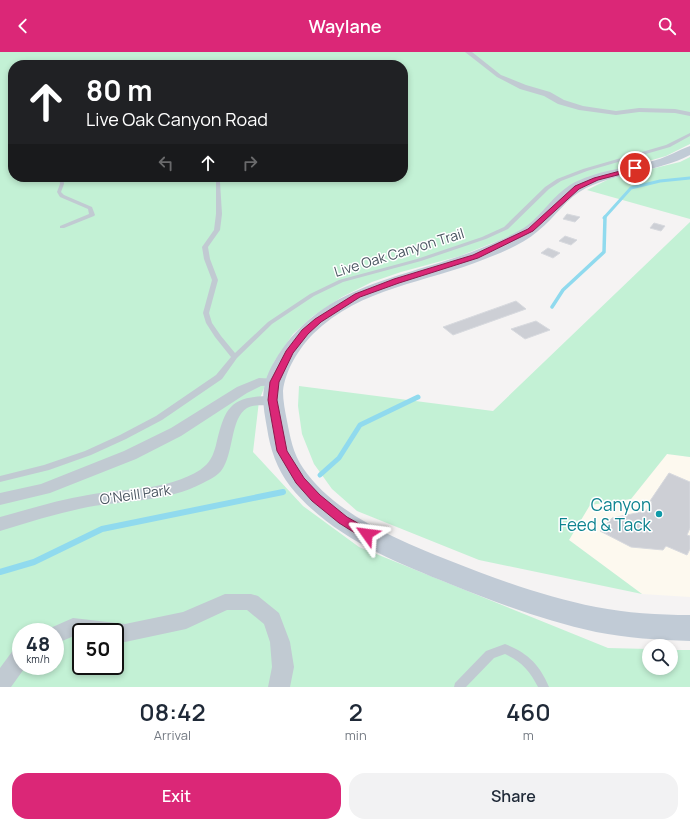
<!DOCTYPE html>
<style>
body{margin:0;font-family:Manrope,sans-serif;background:#f2f2f3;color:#1f2937;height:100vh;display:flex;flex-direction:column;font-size:15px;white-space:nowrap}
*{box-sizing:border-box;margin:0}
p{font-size:13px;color:#747a83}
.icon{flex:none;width:22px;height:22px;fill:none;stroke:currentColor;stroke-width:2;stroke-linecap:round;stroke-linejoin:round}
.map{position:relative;height:635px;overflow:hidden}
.side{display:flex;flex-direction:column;background:#fff;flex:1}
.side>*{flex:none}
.top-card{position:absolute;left:8px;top:8px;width:400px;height:122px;border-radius:16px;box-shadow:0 2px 6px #0003;background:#202124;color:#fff;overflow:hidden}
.controls{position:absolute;left:642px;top:587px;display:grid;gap:8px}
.controls a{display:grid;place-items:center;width:36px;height:36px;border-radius:50%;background:#fff;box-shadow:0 2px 6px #0003;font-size:20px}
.speed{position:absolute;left:12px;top:571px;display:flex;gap:8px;font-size:20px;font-weight:700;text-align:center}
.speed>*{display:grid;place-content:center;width:52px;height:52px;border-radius:50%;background:#fff;box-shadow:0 2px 6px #0003;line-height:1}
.speed small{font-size:10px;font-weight:400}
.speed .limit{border:2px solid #111;border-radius:6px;background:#fff;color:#111}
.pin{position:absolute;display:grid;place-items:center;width:34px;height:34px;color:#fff;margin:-17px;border:2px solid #fff;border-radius:50%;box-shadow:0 1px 4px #0007}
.me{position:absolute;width:44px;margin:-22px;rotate:301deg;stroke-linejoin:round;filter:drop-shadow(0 0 3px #0008)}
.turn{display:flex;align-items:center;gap:14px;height:84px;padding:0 12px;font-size:18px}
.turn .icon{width:52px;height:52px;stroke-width:2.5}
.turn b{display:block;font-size:28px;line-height:34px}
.lanes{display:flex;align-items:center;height:38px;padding:0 12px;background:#0003;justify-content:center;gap:20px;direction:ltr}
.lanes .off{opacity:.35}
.eta{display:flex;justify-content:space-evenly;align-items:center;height:68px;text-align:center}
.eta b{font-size:24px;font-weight:600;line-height:28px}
.cta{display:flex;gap:8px;margin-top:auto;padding:8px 12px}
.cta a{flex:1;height:46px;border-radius:16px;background:#db2777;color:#fff;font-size:16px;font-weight:600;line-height:46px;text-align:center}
.cta a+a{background:#f2f2f3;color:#1f2937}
header{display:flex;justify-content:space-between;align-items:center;height:52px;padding:0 12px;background:#db2777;color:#fff;font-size:18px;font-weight:600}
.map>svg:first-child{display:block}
</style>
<header><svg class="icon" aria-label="back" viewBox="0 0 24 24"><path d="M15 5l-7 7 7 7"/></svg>Waylane<svg class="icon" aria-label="search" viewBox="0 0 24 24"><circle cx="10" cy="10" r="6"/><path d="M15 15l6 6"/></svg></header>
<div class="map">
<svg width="690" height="635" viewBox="0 0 690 635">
<rect width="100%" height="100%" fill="#f5f3f3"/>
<polygon fill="#fdf9ef" points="667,402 690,405 690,545 642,542 569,488 590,453 631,447"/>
<g fill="#c3f1d5" fill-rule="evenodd">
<path d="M0,0H690V92L666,104L596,124L529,174L515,182L460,204L401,220L372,230L342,245L313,264L293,282L274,310L259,349L253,400L303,454L359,495L608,596L649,597V616H671V598H690V635H0ZM13,13H403V125H13ZM21,580H55V614H21ZM81,580H115V614H81Z"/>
<polygon points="690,105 690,167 587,138 609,127 680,110"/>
<polygon points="690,170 690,405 667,402 631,447 590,453 569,488 642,542 479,508 357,459 332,437 314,412 302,382 298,354 299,334 493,359"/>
</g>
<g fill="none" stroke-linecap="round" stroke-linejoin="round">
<polyline stroke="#90daee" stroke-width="3" points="604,166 631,136 660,129 690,126"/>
<polyline stroke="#90daee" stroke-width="3.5" points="552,255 563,238 604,200 605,165"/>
<polyline stroke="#90daee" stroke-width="5" points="320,423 339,406 360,373 418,345"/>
<polyline stroke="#90daee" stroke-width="6" points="0,520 34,510 102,477 283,440"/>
</g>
<g fill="#cdcfd5" stroke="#d7d9de">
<polygon points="567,162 580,165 575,170 563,167"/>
<polygon points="654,171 665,174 661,179 650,176"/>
<polygon points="565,184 577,188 571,193 559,189"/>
<polygon points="548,196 560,201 553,206 541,201"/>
<polygon points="516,249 526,257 453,283 443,275"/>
<polygon points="536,269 550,278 525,287 511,277"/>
<polygon points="669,421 690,430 690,476 687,483 690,484 690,497 687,503 666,494 663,498 631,495 600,479 612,466 646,459 652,450 650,449"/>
</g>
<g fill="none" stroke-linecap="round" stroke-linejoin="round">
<g fill="#c1cad2" fill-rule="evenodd">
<polygon points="690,81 690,84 670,95 587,119 561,129 549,137 508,177 486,187 421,209 343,230 314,244 272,272 237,306 222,327 162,368 126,387 91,403 49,418 0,430 0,424 44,413 85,399 120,383 156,364 216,323 231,305 215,285 206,271 203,261 212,228 204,207 202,195 214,178 216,162 216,130 217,125 221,125 220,130 222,162 220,178 208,195 210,207 218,228 209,261 212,271 221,284 235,301 268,270 310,242 339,228 417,207 482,185 504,175 545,135 557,127 583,117 666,93"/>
<polygon points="59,125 63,125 64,132 61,140 64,143 92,155 95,163 94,164 64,176 60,176 60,174 89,162 88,157 60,145 57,140 60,132"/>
<path d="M505,592C528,601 540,613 549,635H538C530,619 521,609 505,602L494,606L466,635H454L455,631L486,599Z"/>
</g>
<g fill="#c1cad2" fill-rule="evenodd">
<polygon points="465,0 472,0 501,23 526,33 550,40 564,48 583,54 616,59 639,56 675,57 690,60 690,64 675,61 639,60 616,63 579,58 558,52 544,44 520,37 497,25"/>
<polygon points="259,326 279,327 281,330 279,333 261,334 247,341 181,384 136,407 50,441 0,453 0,441 41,432 124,399 171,376 237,335"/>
<path d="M272,344L277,346L279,349L277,352C268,355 256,351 247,356C230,366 234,403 221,419C217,424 209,428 203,431C167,450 127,448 88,455C58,461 29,470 0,479V465L11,462C36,455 62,447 88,443C126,436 166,439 200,418C210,411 213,404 216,393C225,355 230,344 272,344Z"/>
<polygon points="225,542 251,542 258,544 279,561 290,590 294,615 290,635 268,635 272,615 270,590 264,572 247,558 227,558 186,577 125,590 115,589 115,580 81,580 81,585 74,584 55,592 55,580 46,580 48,577 73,566 125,572 183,560"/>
<polygon points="21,595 21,614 26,614 11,635 0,635 0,616 14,597"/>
</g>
<path fill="#c1cbd6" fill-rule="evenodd" d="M690,94V103C657,120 619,120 586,136C566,146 555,166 538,179C523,192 503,200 485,207C426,231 361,235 313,282C299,296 285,319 283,339C283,349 285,359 287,369C290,384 293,402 303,416C334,462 398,488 448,508C496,527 545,545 596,555C627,561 658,563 690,563V589C658,588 627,586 596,580C546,569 497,551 450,532C393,509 330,484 290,434C277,417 270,397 267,376C262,349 260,334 274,310C325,223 419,227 500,188C509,184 520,179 528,173C543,161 553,144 570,133C596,118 628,116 656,108C668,105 678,98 690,94Z"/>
</g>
<polygon fill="#db2777" stroke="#8e194d" points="635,115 638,116 637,118 598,128 579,137 533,179 478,206 399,231 360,245 321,270 308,282 293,301 279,330 277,348 287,399 304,426 320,443 347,465 372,479 373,482 372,486 367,487 363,486 339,471 312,449 296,431 277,399 268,348 270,330 286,299 302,278 315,267 355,242 394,227 473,203 528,177 575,134 594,126"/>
<circle fill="#0f9aa8" stroke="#fff" stroke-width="1.5" cx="659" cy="462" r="4"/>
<g text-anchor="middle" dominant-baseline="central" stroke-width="3" stroke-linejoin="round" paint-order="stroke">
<g font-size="14" fill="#4a5661" stroke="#fff">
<text transform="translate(399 200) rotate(-17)">Live Oak Canyon Trail</text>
<text transform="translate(135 442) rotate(-8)">O'Neill Park</text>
</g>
<g font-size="17" fill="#0d838f" stroke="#fff" text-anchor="end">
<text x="651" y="452">Canyon<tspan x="651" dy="20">Feed &amp; Tack</tspan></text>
</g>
</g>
</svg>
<div class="controls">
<a><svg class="icon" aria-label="search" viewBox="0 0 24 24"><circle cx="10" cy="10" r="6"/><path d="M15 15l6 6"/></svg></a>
</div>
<div class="speed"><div>48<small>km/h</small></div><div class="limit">50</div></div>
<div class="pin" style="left:635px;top:116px;background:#d93025"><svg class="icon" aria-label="arrive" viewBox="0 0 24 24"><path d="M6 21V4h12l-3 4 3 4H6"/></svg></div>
<svg class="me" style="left:367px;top:482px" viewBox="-20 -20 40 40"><path d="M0-17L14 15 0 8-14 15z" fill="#db2777" stroke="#fff" stroke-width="4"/></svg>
<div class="top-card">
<div class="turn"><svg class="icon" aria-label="ahead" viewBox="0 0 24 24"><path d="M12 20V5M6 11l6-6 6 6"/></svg><div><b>80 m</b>Live Oak Canyon Road</div></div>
<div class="lanes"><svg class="icon off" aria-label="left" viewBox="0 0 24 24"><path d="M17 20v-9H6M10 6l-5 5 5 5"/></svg><svg class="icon" aria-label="ahead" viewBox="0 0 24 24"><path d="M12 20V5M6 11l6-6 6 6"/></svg><svg class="icon off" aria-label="right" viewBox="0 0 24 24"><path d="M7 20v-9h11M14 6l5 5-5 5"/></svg></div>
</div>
</div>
<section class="side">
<div class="eta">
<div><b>08:42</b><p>Arrival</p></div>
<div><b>2</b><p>min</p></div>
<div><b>460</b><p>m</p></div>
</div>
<div class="cta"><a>Exit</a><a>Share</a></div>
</section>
